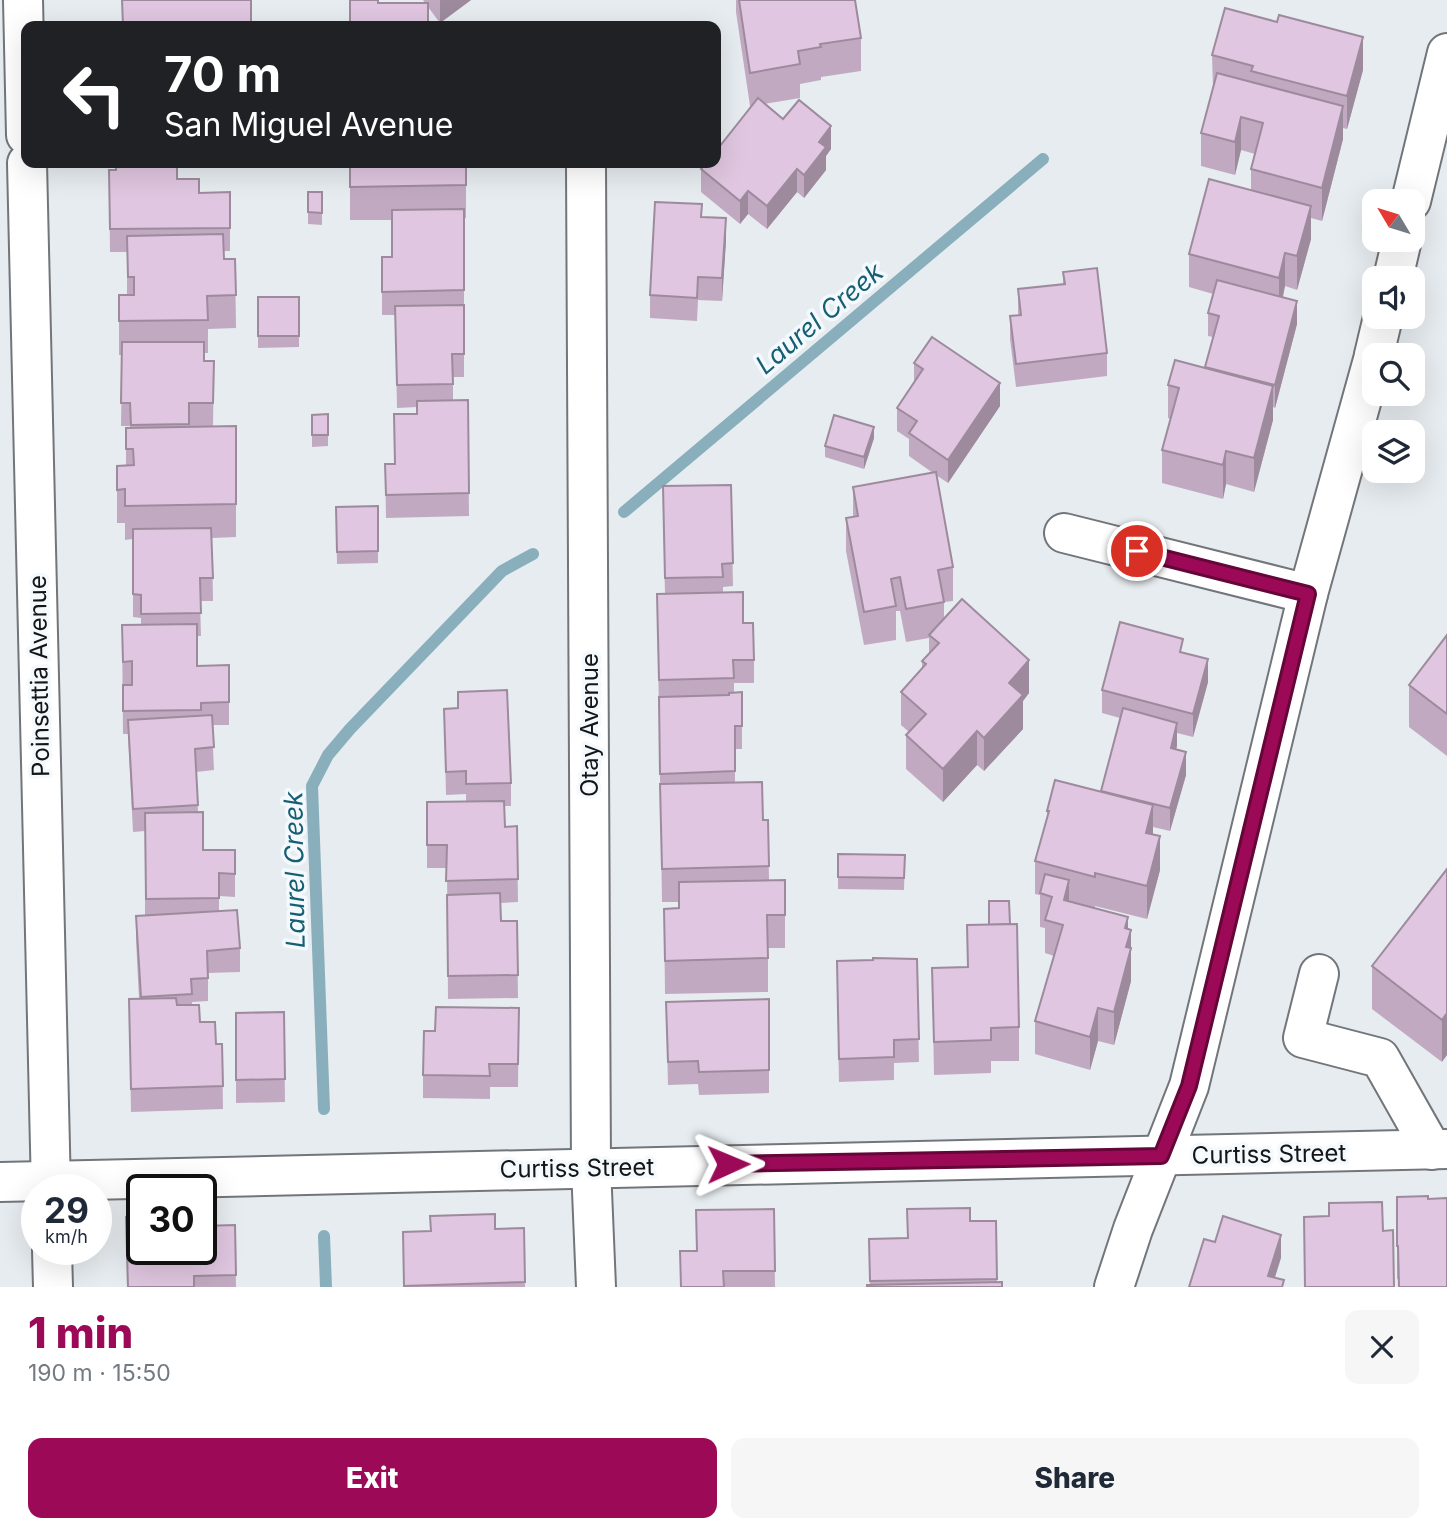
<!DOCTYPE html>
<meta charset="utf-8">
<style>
body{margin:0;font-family:Inter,sans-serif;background:#f6f6f7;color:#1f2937;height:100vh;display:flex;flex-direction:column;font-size:26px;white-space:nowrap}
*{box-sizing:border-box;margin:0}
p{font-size:23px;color:#747a83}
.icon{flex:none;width:38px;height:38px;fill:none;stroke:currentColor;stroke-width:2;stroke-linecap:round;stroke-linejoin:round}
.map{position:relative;height:1287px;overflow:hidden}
.drawer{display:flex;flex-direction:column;background:#fff;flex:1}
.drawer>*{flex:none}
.top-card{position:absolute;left:21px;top:21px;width:700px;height:147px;border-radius:14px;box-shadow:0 7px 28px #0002;background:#202124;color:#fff;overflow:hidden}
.needle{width:46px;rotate:308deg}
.controls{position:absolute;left:1362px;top:189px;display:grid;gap:14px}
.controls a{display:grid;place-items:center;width:63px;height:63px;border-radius:14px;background:#fff;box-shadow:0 7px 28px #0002;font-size:35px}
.speed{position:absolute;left:21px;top:1174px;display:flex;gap:14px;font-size:35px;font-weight:700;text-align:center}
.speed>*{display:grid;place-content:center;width:91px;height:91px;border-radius:50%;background:#fff;box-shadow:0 7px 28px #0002;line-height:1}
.speed small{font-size:18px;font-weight:400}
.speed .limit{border:4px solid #111;border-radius:10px;background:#fff;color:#111}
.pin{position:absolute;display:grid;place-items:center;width:60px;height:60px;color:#fff;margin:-30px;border:4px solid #fff;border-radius:50%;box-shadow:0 2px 7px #0007}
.me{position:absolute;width:77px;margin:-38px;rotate:89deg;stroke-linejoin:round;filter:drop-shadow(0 0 5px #0008)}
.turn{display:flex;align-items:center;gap:24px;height:147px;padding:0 28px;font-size:32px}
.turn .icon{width:91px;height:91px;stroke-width:2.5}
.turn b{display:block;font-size:49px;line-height:60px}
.round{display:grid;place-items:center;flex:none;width:74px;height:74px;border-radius:14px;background:#f6f6f7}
.summary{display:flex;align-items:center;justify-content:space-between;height:119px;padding:0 28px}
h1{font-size:42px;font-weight:800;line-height:52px;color:#9c0a57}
.cta{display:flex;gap:14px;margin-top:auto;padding:14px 28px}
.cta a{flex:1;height:80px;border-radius:14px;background:#9c0a57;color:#fff;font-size:28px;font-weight:800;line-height:80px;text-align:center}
.cta a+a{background:#f6f6f7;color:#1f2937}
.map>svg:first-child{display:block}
</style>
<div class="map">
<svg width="1447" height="1287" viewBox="0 0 1447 1287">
<rect width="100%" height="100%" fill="#e7ecf0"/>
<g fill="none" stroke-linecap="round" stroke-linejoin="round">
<g stroke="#89afbd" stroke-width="12">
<polyline points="624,512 1043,159"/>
<polyline points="324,1109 312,786 328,755 350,729 502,571 533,554"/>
<polyline points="324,1236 326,1287"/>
</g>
<defs>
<g id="minor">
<polyline points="23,0 26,135"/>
<polyline points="27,163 51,1190"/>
<polyline points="586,163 591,1167 596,1287"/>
<polyline points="1411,201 1447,53"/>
<polyline points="1393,278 1402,240"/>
<polyline points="1374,355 1383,317"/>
<polyline points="1064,533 1308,594"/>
<polyline points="1319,974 1303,1038 1380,1058 1432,1150"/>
<polyline points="0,1182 1447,1149"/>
<polyline points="52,1250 53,1287"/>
<polyline points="1114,1287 1133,1229 1189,1086 1308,594 1374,356"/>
</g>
</defs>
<use href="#minor" stroke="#72767a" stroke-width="42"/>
<use href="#minor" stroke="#fff" stroke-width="38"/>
</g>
<g fill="#c1aac1">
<polygon points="423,0 471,0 440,23 428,7 378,3 425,3"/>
<polygon points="736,0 855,0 861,38 861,71 821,77 821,80 800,84 800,98 764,104 783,119 831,149 826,156 826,170 804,198 797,192 767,229 748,214 740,224 701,192 701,169 752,106 750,106 736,12"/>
<polygon points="1212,55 1363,70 1347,129 1343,128 1343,139 1322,221 1311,218 1311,239 1297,290 1285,286 1283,298 1297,324 1275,408 1273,407 1273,420 1254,492 1226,484 1223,499 1162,483 1162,450 1170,419 1168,418 1168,385 1205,368 1213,337 1208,336 1208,313 1213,294 1189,287 1189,254 1251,190 1251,169 1255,154 1241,150 1235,175 1201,166 1201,133 1213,88"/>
<polygon points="350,163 466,163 466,218 464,218 464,377 453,377 453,400 468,400 469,516 386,518 385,464 395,464 394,414 417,414 417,407 397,408 395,315 382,315 382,257 392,257 392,220 350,220"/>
<polygon points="109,170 116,170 177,179 199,193 230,192 230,251 223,251 224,259 235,259 236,328 208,329 208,353 204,353 204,361 214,361 213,426 189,426 236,426 236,537 212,538 213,601 200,601 201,636 197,636 197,666 229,665 229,725 212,725 214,770 196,772 198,812 203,850 235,850 235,897 219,896 219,911 240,948 240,972 208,973 208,1001 192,1002 192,1005 200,1022 216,1044 222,1044 223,1109 131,1112 129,999 139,999 136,939 136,916 145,915 145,831 133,832 128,734 123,734 122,625 141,625 141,618 133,617 133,539 125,540 125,523 117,523 117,466 126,465 126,428 130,428 130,426 121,426 122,355 119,355 119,295 127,295 127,252 110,252"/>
<polygon points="308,192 322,192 322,225 308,224"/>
<polygon points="702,217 726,241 722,301 698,300 697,321 650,318 650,295"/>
<polygon points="1063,272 1107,353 1107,376 1016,387 1010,339 1010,316 1018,315 1018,289 1063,284"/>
<polygon points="258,297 299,297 299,347 258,348"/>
<polygon points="914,363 1000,406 948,483 936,475 953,567 953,601 944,602 944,618 1029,693 1023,701 1023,729 984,771 977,765 943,802 906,769 906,735 909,732 901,725 901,692 922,669 922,661 929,653 929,638 906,642 900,611 896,611 896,640 864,645 846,551 846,518 853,517 853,487 933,473 909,456 909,439 897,431 897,408 914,382"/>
<polygon points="312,415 328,435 328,446 312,447"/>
<polygon points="874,438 864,469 825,457 825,446"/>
<polygon points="731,485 733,586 723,587 723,593 743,623 754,660 754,683 734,683 734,693 742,692 742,749 735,749 735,782 763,820 768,820 769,880 785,915 785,948 768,948 768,992 665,994 664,909 679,908 679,902 662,902 657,594 665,594 663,509"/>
<polygon points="378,506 378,563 337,564 336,507"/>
<polygon points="1447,635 1447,756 1409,727 1409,685"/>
<polygon points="1183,653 1208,682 1193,737 1177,733 1176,749 1186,775 1170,831 1153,827 1153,835 1160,870 1147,919 1095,906 1095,908 1131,930 1131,981 1114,1045 1098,1041 1090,1070 1035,1054 1035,1021 1054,956 1045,953 1045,928 1040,927 1040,895 1035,894 1035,861 1047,818 1047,811 1101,792 1120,718 1102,713 1102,690"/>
<polygon points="444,709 511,783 511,806 504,806 505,827 517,826 518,902 500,903 501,921 517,921 518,998 448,999 447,868 427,868 427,802 466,802 466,794 446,795"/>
<polygon points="838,854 905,855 904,890 838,889"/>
<polygon points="1447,869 1442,1062 1372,1009 1372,966"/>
<polygon points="1010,924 1019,1027 1019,1061 991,1061 991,1073 934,1075 932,968 967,967 967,925"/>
<polygon points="917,959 919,1062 894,1063 894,1080 839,1082 837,984"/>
<polygon points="769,999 769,1093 699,1095 698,1084 668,1085 666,1002"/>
<polygon points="519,1008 518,1087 490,1087 490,1099 423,1098 423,1075 435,1031"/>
<polygon points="284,1012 285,1102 236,1103 236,1013"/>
<polygon points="1397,1197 1428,1199 1447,1287 1398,1287 1398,1279 1397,1279"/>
<polygon points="774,1209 775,1287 680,1287 697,1251 696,1210"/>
<polygon points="907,1209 970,1221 996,1221 997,1282 870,1285 869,1239 907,1238"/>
<polygon points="126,1217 142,1250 235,1225 236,1287 127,1287"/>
<polygon points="524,1228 525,1287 403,1287 403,1232"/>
</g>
<g fill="#9d8b9d">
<polygon points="440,0 471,0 440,23"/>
<polygon points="1363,37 1363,70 1347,129 1347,96"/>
<polygon points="1343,106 1343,139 1322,221 1322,188"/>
<polygon points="1241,117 1241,150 1235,175 1235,142"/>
<polygon points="831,126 831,149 826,156 826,170 804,198 804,175 819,142"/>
<polygon points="797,169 797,192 767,229 767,206"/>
<polygon points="748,191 748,214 740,224 740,201"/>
<polygon points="1311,206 1311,239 1297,290 1297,256"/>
<polygon points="726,218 726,241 722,301 722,278"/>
<polygon points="1285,253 1285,286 1279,311 1279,278"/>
<polygon points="1297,301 1297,324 1275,408 1275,385"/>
<polygon points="1000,383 1000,406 948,483 948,460"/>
<polygon points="1273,386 1273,420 1254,492 1254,458"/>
<polygon points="874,427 874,438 864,469 864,457"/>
<polygon points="1226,451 1226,484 1223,499 1223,465"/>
<polygon points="1208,659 1208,682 1193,737 1193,714"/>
<polygon points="1029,660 1029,693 1023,701 1023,729 984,771 984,738 1009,683"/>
<polygon points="1177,723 1177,746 1171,771 1171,748"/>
<polygon points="977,731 977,765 943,802 943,769"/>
<polygon points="1186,752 1186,775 1170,831 1170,808"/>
<polygon points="1153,805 1153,839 1146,833"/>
<polygon points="1160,836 1160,870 1147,919 1147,886"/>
<polygon points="1069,880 1069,914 1064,900"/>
<polygon points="1128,917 1128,940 1131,930 1131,981 1114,1045 1114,1012 1125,928"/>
<polygon points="1098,1008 1098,1041 1090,1070 1090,1037"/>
<polygon points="1447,1013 1447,1055 1442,1062 1442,1020"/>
<polygon points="1281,1235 1281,1258 1272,1287 1268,1276"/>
</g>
<g fill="#e0c6e0" stroke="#9d8b9d" stroke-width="2">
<polygon points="122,0 251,0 251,26 123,26"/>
<polygon points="350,0 378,0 378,3 428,3 428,26 350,26"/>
<polygon points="739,0 855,0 861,38 820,44 821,47 798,51 800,64 750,73"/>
<polygon points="1225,8 1277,22 1279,15 1363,37 1347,96 1251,71 1253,66 1212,55"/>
<polygon points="1217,73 1343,106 1322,188 1251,169 1263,123 1241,117 1235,142 1201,133"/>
<polygon points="758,98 783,119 799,100 831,126 819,142 826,147 804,175 797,169 767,206 748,191 740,201 701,169 707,163 716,163 716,151"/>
<polygon points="116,163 177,163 177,179 199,179 199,193 230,192 230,228 110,229 109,170 116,170"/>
<polygon points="350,163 466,163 466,185 350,187"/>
<polygon points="1209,179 1311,206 1297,256 1285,253 1279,278 1189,254"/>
<polygon points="308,192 322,192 322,213 308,212"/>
<polygon points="655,202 702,204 701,217 726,218 722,278 698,277 697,298 650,295"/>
<polygon points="464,209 464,290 382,292 382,257 392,257 392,210"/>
<polygon points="223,234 224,259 235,259 236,295 207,296 208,320 119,321 119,295 134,295 134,277 128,277 127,236"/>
<polygon points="1097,268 1107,353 1016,364 1010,316 1021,315 1018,289 1065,284 1063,272"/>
<polygon points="1217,280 1297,301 1275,385 1205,367 1219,316 1208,313"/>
<rect x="258" y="297" width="41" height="39"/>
<polygon points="464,305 464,354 452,354 453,384 397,385 395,306"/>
<polygon points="932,337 1000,383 948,460 909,433 917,421 897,408 923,369 914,363"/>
<polygon points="122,342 204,342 204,361 214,361 213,403 189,403 189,424 131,425 130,403 121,403"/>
<polygon points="1175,360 1273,386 1254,458 1226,451 1223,465 1162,450 1179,388 1168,385"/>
<polygon points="468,400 469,493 386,495 385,464 395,464 394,414 417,414 417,401"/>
<polygon points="328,414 328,435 312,435 312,415"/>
<polygon points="834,415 874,427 864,457 825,446"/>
<polygon points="236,426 236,504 125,506 125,489 117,490 117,466 134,465 133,449 126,449 126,428"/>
<polygon points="936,472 953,567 938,570 944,602 906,609 900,577 891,579 896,606 864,612 846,518 858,516 853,487"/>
<polygon points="731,485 733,563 722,564 723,577 665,578 663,486"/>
<polygon points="378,506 378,551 337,552 336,507"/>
<polygon points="211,528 213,578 200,578 201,613 141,614 141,595 133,594 133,529"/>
<polygon points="743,592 743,623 753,623 754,660 733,660 734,678 659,680 657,594"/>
<polygon points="962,599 1029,660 1009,683 1023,695 984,738 977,731 943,769 906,735 926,714 901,692 926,664 922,661 939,643 929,635"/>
<polygon points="1120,622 1183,639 1180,652 1208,659 1193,714 1102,690"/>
<polygon points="197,624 197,666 229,665 229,702 201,703 201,710 123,711 123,685 132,685 132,661 123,662 122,625"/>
<polygon points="1447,635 1447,714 1409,685"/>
<polygon points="507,690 511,783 466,784 466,771 446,772 444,709 458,708 458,692"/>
<polygon points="742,692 742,726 735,726 735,771 660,774 659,697 729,695 729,693"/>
<polygon points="1123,708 1177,723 1171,748 1186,752 1170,808 1101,791"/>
<polygon points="212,715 214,747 195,749 198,805 133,809 128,720"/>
<polygon points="1055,780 1153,805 1146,833 1160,836 1147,886 1095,873 1095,877 1035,861 1049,811 1047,811"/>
<polygon points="762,782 763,820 768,820 769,866 662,869 660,784"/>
<polygon points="504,801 505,827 517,826 518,879 446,881 447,845 427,845 427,802"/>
<polygon points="203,812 203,850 235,850 235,874 219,873 219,898 146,899 145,813"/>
<polygon points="838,854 905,855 904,878 838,877"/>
<polygon points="1447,869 1447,1013 1442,1020 1372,966"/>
<polygon points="1045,874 1069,880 1064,900 1128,917 1125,928 1131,930 1126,947 1131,948 1114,1012 1098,1008 1090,1037 1035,1021 1063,925 1045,920 1052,897 1040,893"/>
<polygon points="785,880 785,915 767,915 768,958 665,961 664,909 679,908 679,882"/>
<polygon points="500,893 501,921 517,921 518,975 448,976 447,895"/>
<polygon points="989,901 1009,901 1010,924 989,925"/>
<polygon points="237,910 240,948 207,951 208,978 191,979 192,994 141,997 136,916"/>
<polygon points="1017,924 1019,1027 991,1028 991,1040 934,1042 932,968 968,967 967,925"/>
<polygon points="873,958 917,959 919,1039 894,1040 894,1057 839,1059 837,961 873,960"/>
<polygon points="176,998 177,1005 199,1005 200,1022 215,1022 216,1044 222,1044 223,1086 131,1089 129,999"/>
<polygon points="769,999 769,1070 699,1072 698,1061 668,1062 666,1002"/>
<polygon points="436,1007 519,1008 518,1064 489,1064 490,1076 423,1075 424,1031 435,1031"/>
<polygon points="284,1012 285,1079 236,1080 236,1013"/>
<polygon points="1428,1196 1428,1199 1447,1198 1447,1287 1399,1287 1398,1246 1397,1246 1397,1197"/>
<polygon points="1382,1202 1383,1231 1393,1230 1394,1287 1305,1287 1304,1217 1329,1216 1329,1203"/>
<polygon points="970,1208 970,1221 996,1221 997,1279 870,1281 869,1239 908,1238 907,1209"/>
<polygon points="774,1209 775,1271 723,1271 724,1287 681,1287 680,1251 697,1251 696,1210"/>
<polygon points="495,1214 495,1229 524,1228 525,1282 404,1286 403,1232 431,1231 430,1216"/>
<polygon points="142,1216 142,1250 201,1250 201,1226 235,1225 236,1275 194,1276 194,1287 128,1287 126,1217"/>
<polygon points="1223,1216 1281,1235 1268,1276 1284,1280 1282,1287 1189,1287 1204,1239 1215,1242"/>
<polygon points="1002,1282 1002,1287 867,1287 867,1285"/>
</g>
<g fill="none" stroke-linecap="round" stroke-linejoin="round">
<defs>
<polyline id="route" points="728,1164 1161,1156 1189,1086 1308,594 1137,551"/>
</defs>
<use href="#route" stroke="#650639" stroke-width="18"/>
<use href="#route" stroke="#9c0a57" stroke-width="12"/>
</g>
<g text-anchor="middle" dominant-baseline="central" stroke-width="7" stroke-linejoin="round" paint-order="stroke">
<g font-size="24" fill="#131516" stroke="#f4f9fd">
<text transform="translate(39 676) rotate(-91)">Poinsettia Avenue</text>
<text transform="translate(589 725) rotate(-90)">Otay Avenue</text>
<text transform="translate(1269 1154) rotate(-1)">Curtiss Street</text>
<text transform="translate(577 1168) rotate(-1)">Curtiss Street</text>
</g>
<g font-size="26" font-style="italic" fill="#165f73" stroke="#f4f9fd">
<text transform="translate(819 318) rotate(-40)">Laurel Creek</text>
<text transform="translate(294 870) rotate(-91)">Laurel Creek</text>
</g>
</g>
</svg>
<div class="controls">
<a><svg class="needle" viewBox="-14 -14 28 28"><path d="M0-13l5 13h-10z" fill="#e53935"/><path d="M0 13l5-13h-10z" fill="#747a83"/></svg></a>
<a><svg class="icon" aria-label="sound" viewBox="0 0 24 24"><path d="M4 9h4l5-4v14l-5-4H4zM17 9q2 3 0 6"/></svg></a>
<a><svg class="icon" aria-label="search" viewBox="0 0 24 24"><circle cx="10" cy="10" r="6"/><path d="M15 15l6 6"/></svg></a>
<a><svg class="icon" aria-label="layers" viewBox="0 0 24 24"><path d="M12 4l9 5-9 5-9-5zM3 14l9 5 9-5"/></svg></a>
</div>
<div class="speed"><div>29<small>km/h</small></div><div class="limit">30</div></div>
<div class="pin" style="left:1137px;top:551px;background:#d93025"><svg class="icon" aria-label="arrive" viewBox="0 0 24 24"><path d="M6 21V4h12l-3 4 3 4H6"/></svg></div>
<svg class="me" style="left:728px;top:1164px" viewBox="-20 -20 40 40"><path d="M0-17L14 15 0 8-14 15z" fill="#9c0a57" stroke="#fff" stroke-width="4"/></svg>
<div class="top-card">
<div class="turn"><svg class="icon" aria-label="left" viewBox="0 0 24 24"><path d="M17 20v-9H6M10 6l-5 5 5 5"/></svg><div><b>70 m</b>San Miguel Avenue</div></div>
</div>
</div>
<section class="drawer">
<div class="summary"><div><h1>1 min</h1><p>190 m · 15:50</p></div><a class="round"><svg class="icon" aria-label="close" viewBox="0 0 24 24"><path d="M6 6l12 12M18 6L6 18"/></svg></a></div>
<div class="cta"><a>Exit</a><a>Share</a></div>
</section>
